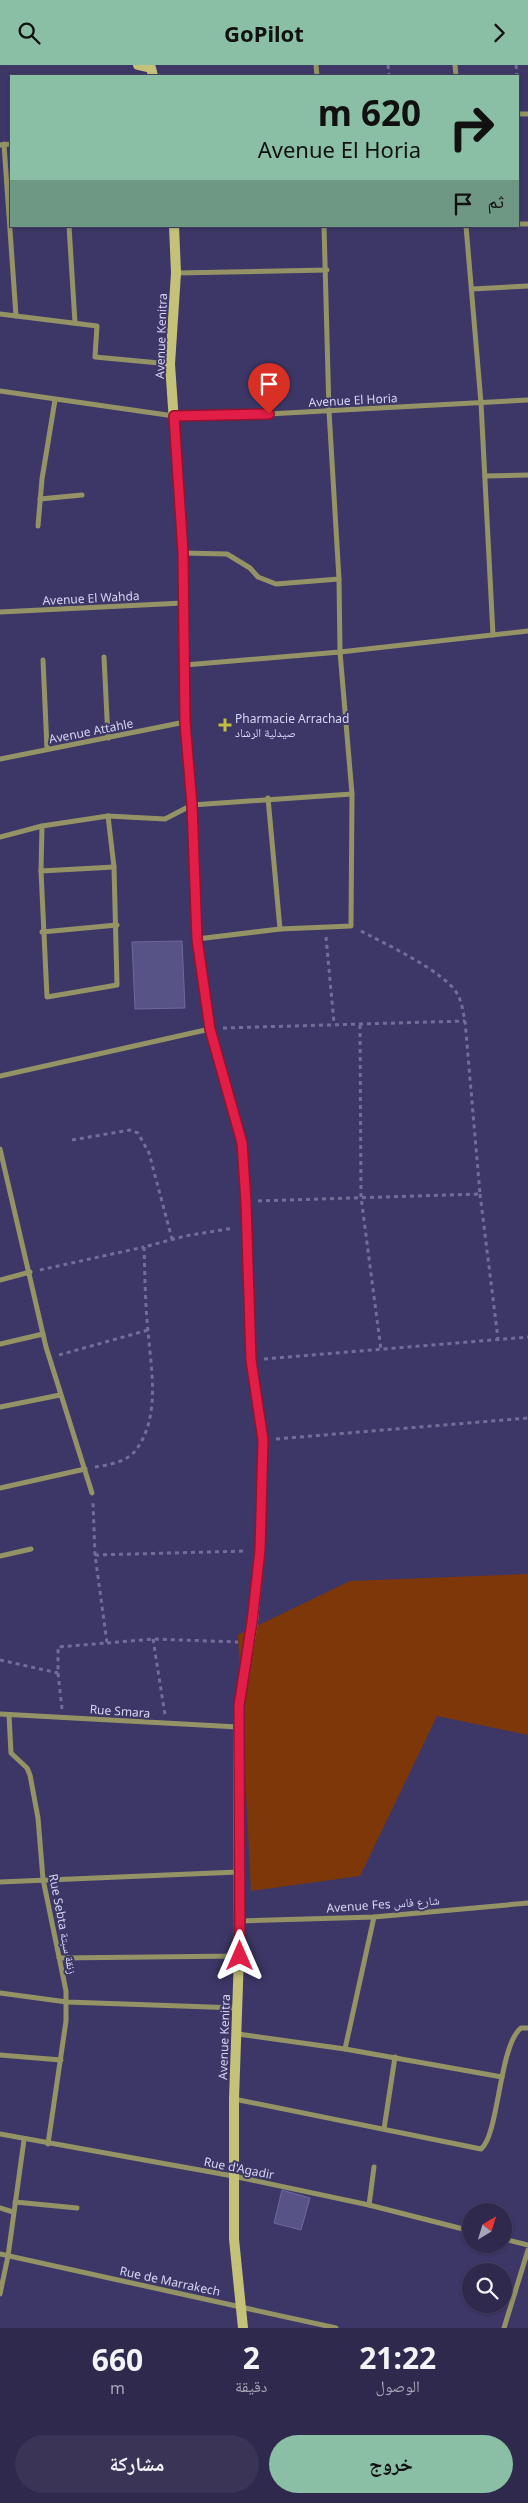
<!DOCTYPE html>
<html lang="ar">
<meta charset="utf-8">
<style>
body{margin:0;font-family:"Noto Sans","Noto Naskh Arabic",sans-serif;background:#3a3557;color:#f1f3f6;direction:rtl;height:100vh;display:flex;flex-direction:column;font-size:19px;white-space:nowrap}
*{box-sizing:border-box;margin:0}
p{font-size:16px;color:#a7a6b6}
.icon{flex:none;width:28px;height:28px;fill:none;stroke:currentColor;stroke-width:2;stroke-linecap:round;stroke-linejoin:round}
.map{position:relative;height:2263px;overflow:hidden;direction:ltr}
.drawer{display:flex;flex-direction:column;background:#2e294d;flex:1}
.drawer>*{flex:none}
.top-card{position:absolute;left:10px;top:10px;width:509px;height:152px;border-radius:0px;box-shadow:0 1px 4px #0004,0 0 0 1px #494565;direction:rtl;background:#8abfa5;color:#111;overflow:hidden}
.needle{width:32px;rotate:38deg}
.fabs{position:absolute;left:462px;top:2138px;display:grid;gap:10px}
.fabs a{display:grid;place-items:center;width:50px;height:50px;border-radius:50%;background:#2e294d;box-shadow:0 1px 4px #0004,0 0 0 1px #494565;font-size:25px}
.pin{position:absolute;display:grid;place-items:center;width:42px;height:42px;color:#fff;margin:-51px -21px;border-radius:50% 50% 50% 0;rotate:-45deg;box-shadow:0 0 5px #0007}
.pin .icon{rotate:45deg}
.me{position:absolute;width:55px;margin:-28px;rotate:0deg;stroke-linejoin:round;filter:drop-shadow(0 0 4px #0008)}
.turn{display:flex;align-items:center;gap:18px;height:105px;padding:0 15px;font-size:22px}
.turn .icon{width:65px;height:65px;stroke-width:2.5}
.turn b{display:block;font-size:35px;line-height:42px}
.then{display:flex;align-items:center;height:48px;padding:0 15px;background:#0003;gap:10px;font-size:19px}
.eta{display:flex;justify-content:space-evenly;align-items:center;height:85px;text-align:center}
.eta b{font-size:30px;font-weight:700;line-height:35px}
.action{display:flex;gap:10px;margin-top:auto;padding:10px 15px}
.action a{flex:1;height:58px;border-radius:30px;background:#8abfa5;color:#111;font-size:20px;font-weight:700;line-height:58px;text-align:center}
.action a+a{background:#3a3557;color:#f1f3f6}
header{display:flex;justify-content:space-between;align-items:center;height:65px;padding:0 15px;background:#8abfa5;color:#111;font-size:22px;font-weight:700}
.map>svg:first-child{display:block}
</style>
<header><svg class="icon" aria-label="forward" viewBox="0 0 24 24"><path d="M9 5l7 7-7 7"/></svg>GoPilot<svg class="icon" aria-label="search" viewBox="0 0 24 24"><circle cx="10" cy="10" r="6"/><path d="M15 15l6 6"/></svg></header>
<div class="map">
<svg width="528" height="2263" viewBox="0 0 528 2263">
<rect width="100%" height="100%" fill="#3d3767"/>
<polygon fill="#7e3709" points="528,1509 528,1670 437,1651 360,1811 251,1826 238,1570 350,1516"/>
<g fill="#585386" stroke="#6d699e">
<polygon points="182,876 185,943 135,944 132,877"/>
<polygon points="282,2125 310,2133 301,2165 274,2158"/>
</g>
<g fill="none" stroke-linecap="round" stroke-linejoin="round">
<g stroke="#736e98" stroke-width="3" stroke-dasharray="4 4" stroke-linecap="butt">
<polyline points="388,0 389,11"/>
<polyline points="516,0 517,11"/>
<polyline points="518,25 518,40"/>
<polyline points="326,872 334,958"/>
<polyline points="360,960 361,1132 381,1285"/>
<polyline points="223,963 465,956"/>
<polyline points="72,1075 130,1065 138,1068 149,1088 172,1174"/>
<polyline points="480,1129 498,1274"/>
<path d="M258,1136L480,1129L465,956C463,947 462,938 458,930C445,906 383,878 359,865"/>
<polyline points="40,1205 144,1182"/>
<polyline points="59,1290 148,1265"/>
<polyline points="264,1294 528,1272"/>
<polyline points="276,1374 528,1353"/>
<path d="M95,1402C108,1400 127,1397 136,1385C161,1351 151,1304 148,1266C145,1238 145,1210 144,1182L185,1171L234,1163"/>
<polyline points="95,1490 247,1486"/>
<polyline points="153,1574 165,1650"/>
<polyline points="107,1578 153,1574 238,1577"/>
<polyline points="0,1595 58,1608"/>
<polyline points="62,1644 58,1608 58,1582 107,1578 95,1490 93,1437"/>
</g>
<g stroke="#949366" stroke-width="5">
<polyline points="316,0 317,11"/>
<polyline points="455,0 456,11"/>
<polyline points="518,49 528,49"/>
<polyline points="4,79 16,251"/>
<polyline points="0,80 11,79"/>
<polyline points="518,159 528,159"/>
<polyline points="69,161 75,258"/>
<polyline points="466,161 481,338 493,570"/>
<polyline points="176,208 327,205"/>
<polyline points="472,224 528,221"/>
<polyline points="0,249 97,261 95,292 170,299"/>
<polyline points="0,326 174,351 249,350 528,335"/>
<polyline points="485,411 528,410"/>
<polyline points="40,434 82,430"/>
<polyline points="38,461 42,414 55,335"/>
<polyline points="183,488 227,489 250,503 258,512 276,519 339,514"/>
<polyline points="0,547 183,538"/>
<polyline points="104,592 108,673"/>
<polyline points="43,595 47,684"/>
<polyline points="185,600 340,587 528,566"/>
<polyline points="0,694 185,657"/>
<polyline points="268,733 280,864"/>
<polyline points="42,761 41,806 47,932 117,920 114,802 108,751"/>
<polyline points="0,772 42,761 108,751 165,754 192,740 352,729"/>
<polyline points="41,806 114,802"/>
<polyline points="42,867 117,860"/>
<polyline points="197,874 280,864 351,861 352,729 340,587 339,514 329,346 324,161"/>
<polyline points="0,1011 210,964"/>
<polyline points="0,1084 46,1282 92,1428"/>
<polyline points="0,1215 30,1207"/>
<polyline points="0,1279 43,1269"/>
<polyline points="0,1342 60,1330"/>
<polyline points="0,1423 85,1404"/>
<polyline points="0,1491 31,1484"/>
<polyline points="0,1649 238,1662"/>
<polyline points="9,1650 11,1688 27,1703 30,1710 38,1753 43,1814 66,1926 66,1956 48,2079"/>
<polyline points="0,1817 238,1807"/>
<polyline points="240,1856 374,1852 528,1838"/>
<polyline points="59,1893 239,1891"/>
<polyline points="0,1928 67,1937 238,1943"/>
<polyline points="238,1969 345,1984 502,2012"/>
<polyline points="345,1984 374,1852"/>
<polyline points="0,1990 61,1995"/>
<path d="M234,2034L481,2084C499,2070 499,1980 521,1963H528"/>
<polyline points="384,2064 395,1992"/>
<polyline points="0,2069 233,2111 369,2140 471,2166"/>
<polyline points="15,2137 77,2143"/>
<polyline points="369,2140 374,2102"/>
<polyline points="0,2143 13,2147"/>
<polyline points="504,2174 528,2180"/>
<polyline points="0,2189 336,2263"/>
<polyline points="0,2229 8,2191 24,2075"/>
<polyline points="504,2263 528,2185"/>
</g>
<g stroke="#c4c279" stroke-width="10">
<polyline points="138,0 151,3 153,11"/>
<polyline points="174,161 176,208 170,299 183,488 185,657 192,740 197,874 210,964 242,1078 246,1137 251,1295 263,1375 260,1485 253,1557 239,1641 238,1662 239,1891 234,2034 234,2174 243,2263"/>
</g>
</g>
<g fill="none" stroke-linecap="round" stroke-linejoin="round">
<defs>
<polyline id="route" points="240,1891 239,1641 252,1557 260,1485 263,1375 251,1295 246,1137 242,1078 210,964 197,874 192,740 185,657 183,488 174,351 269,349"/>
</defs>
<use href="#route" stroke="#92132f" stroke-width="12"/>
<use href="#route" stroke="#e11d48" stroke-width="9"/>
</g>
<path fill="#c2bd3f" stroke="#3d3767" stroke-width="2" d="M222.5 652.5h5v5h5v5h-5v5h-5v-5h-5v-5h5z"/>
<g text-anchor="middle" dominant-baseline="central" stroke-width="4" stroke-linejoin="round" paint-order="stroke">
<g font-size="12" fill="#d7d6f4" stroke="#3d3767">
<text transform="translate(161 271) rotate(-88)">Avenue Kenitra</text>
<text transform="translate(353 335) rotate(-3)">Avenue El Horia</text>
<text transform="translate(91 533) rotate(-3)">Avenue El Wahda</text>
<text transform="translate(91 666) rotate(-11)">Avenue Attahle</text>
<text transform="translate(120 1646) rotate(4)">Rue Smara</text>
<text transform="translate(383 1839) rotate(-4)">Avenue Fes شارع فاس</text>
<text transform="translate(63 1859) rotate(79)">Rue Sebta زنقة سبتة</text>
<text transform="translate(224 1972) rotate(-88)">Avenue Kenitra</text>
<text transform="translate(239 2103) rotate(11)">Rue d'Agadir</text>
<text transform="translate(170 2216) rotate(12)">Rue de Marrakech</text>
</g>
<g font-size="12" fill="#d7d6f4" stroke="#3d3767" text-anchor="start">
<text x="235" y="653">Pharmacie Arrachad<tspan x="235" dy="14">صيدلية الرشاد</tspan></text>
</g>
</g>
</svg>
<div class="fabs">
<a><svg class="needle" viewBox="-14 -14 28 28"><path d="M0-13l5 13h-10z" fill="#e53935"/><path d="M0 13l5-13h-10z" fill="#a7a6b6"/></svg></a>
<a><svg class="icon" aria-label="search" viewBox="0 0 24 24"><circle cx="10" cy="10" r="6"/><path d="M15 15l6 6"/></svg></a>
</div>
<div class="pin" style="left:269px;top:349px;background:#d93025"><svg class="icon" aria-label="arrive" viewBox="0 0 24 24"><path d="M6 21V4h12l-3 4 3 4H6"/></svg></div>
<svg class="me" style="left:240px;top:1891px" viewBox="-20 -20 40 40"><path d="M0-17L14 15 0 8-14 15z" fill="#e11d48" stroke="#fff" stroke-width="4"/></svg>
<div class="top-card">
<div class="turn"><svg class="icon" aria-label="right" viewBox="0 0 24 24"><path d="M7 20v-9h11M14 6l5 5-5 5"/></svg><div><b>620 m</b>Avenue El Horia</div></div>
<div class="then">ثم<svg class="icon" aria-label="arrive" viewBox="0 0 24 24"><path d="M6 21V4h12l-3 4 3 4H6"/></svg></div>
</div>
</div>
<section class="drawer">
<div class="eta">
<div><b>21:22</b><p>الوصول</p></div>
<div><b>2</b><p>دقيقة</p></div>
<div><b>660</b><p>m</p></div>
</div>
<div class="action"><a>خروج</a><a>مشاركة</a></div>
</section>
